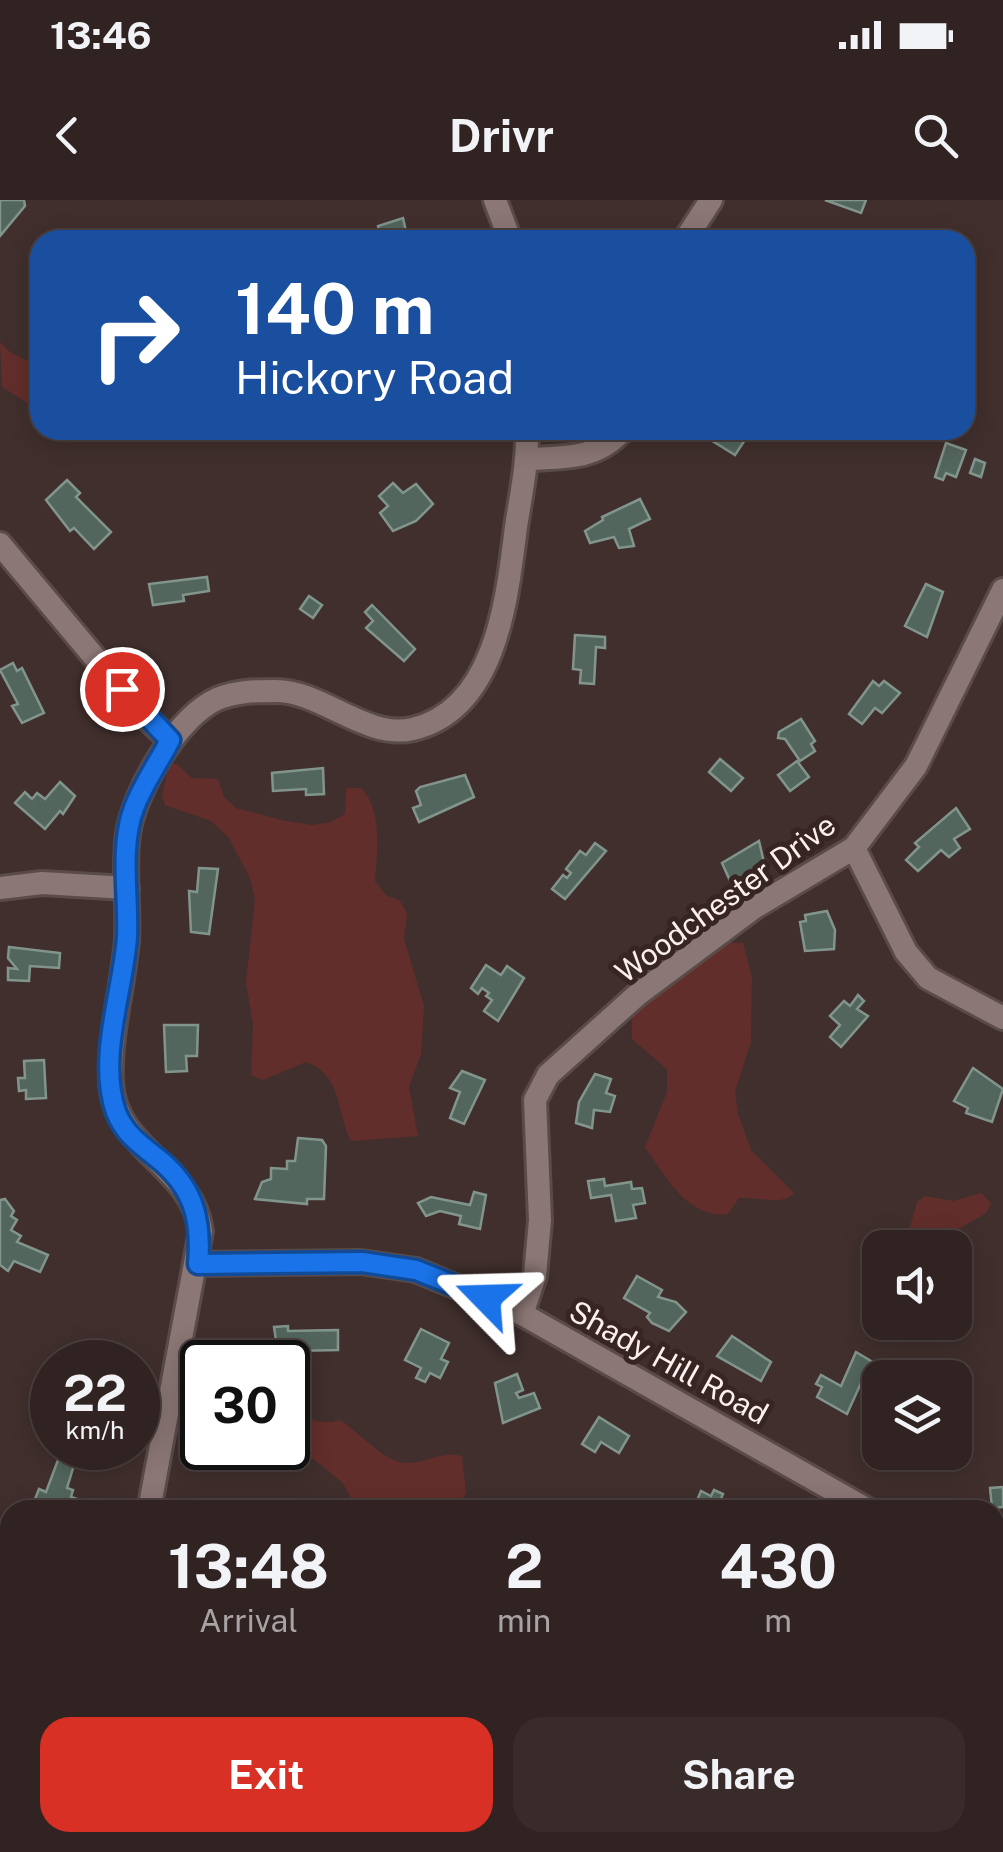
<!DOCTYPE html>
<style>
body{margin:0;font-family:"Public Sans",sans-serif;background:#382b2a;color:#f1f3f6;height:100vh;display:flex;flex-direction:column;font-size:38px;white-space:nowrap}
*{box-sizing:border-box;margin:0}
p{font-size:32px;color:#a8a4a5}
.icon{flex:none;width:55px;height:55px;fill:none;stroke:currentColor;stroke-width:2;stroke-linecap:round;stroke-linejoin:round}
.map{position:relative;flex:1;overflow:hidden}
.drawer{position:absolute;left:0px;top:1300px;width:1005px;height:352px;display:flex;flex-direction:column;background:#302322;border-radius:30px 30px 0 0;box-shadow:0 5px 25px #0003,0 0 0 2px #4b4040}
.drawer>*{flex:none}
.banner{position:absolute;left:30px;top:30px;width:945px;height:210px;border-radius:30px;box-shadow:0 5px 25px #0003,0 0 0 2px #4b4040;background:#1a4fa0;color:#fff;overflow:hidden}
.controls{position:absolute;left:862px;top:1030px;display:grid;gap:20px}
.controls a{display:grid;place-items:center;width:110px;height:110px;border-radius:20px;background:#302322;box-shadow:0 5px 25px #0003,0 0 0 2px #4b4040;font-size:50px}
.speed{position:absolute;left:30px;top:1140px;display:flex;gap:20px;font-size:50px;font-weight:700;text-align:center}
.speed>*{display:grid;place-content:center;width:130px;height:130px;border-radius:50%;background:#302322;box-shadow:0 5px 25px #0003,0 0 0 2px #4b4040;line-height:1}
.speed small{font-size:25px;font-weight:400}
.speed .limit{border:5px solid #111;border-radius:15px;background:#fff;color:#111}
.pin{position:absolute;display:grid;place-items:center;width:85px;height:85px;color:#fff;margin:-42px;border:5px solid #fff;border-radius:50%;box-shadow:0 2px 10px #0007}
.me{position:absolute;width:110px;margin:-55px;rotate:292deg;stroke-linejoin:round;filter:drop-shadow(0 0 8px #0008)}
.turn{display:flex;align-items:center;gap:35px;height:210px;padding:0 40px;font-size:45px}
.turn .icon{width:130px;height:130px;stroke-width:2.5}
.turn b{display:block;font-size:70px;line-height:85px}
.eta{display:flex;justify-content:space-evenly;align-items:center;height:170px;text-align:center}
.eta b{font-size:60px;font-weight:700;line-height:70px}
.primary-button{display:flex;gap:20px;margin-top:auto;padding:20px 40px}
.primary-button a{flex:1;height:115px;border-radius:30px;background:#d93025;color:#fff;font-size:40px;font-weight:700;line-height:115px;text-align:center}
.primary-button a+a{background:#382b2a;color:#f1f3f6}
.status{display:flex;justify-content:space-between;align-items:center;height:70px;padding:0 50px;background:#302322;direction:ltr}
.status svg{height:28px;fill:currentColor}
header{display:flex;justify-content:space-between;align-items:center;height:130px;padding:0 40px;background:#302322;font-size:45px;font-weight:700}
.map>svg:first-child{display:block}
</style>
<div class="status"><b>13:46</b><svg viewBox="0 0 49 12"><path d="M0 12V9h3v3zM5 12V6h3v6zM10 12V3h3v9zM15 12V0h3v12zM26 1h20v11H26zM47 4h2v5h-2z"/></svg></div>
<header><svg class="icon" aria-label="back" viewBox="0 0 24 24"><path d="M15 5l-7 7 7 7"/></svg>Drivr<svg class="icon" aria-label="search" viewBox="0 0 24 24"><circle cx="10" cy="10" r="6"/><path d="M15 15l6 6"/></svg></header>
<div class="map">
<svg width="1003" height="1652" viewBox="0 0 1003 1652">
<rect width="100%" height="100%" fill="#402f2d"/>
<g fill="#622e2b">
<polygon points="0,142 11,153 40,167 40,211 2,187"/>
<path d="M169,564H177L192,578L218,579L224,597L236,608L281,620L312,625L331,622L345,614L346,588H361C383,610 377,652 375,681L386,695L400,701L407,713L404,739L424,806L421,854L409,887L418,936L351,941C336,913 343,875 306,862L263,880L251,875L253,824L246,783L255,699L250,678L229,638L211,621L165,605L162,596Z"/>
<path d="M722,742L743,743L752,777L751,842L735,891L738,914L751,950L794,993C780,1007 758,996 739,998L728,1014C688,1019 666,977 645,947L667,892V869L632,839V817L640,806Z"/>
<polygon points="981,993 991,1003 986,1013 928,1047 883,1047 909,1030 917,1002 925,996 953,1001"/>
<path d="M880,1049V1111C858,1094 858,1065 880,1049Z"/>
<path d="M288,1200C305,1217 316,1227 340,1220C358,1231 386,1264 407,1263C428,1263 441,1251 462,1256L466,1293L457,1310H358L342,1282L288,1239Z"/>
</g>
<polygon fill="#480307" points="10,1385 10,1463 0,1461 0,1388"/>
<g fill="#53665e" stroke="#82958d" stroke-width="2.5">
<polygon points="0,0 24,0 25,6 0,36"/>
<polygon points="825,0 866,0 861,13"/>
<polygon points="403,18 408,40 382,40 378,26"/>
<polygon points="598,31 612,34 610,40 586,40 596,39"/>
<polygon points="717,230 730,230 727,236 732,239 735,234 745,240 735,255 711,240"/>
<polygon points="946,243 966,250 956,277 946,273 943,280 935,277"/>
<polygon points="975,259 985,263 981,277 970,273"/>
<polygon points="67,280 80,293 76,297 111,332 94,349 74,328 70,331 46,300"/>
<polygon points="393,283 403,293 416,284 433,304 416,321 393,331 380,313 388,306 379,296"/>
<polygon points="640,299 650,319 629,329 634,346 619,348 614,337 590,343 585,331 603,320 602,317"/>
<polygon points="207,377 209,391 183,395 184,401 153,405 149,384"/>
<polygon points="926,384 943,392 927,437 905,426"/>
<polygon points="309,396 322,405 313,418 300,409"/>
<polygon points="372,405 415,449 404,461 366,428 373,421 365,412"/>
<polygon points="575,435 605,437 605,448 596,447 594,484 580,483 581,470 573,469"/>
<polygon points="13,463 17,471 22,468 44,513 22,523 12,506 18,504 0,470"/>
<polygon points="873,481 879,486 884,481 900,493 882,513 875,508 862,524 849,514"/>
<polygon points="801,519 815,541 811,544 815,551 800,561 785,539 778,538 779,532"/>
<polygon points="720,559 743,578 731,591 709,572"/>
<polygon points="797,561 809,577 790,591 778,575"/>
<polygon points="323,568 324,594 306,595 306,589 273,591 272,573"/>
<polygon points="465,575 474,597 419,622 413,608 421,605 416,591 420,587"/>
<polygon points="60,582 75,596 63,614 60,611 45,629 15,603 25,592 32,599 37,593 45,599"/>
<polygon points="956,608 970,629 954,639 960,648 949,657 941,650 918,671 906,660 919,647 915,643"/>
<polygon points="759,641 765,667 731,683 722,663"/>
<polygon points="595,643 606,651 565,699 552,689 563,675 567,678 571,673 566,669 580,651 586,655"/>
<polygon points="199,668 218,669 209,734 191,732 189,691 197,692"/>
<polygon points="827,711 835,730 834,749 805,751 800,722 806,721 805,715"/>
<polygon points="9,747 60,753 59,768 30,766 29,781 8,780 8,768 17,769 8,758"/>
<polygon points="486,765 501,775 507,766 524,778 498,821 484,811 492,800 486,796 489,793 482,788 478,794 471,788"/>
<polygon points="858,795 864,801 857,809 868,816 841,847 830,837 840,825 830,816 844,801 850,806"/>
<polygon points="164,825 198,825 197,856 186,856 187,871 166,872"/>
<polygon points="44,860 46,898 26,899 26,890 19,891 18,878 25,878 24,861"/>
<polygon points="973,868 1003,889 992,922 966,913 968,908 954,901"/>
<polygon points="462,871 485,880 464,924 450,918 460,892 450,888"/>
<polygon points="595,874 611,879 606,893 615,896 610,912 594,910 592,928 576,923 579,902"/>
<polygon points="298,938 322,940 326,946 324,999 307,999 307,1004 255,999 262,982 271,979 271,968 287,969 287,961 295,961"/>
<polygon points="604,979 605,986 631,982 632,989 642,988 645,1003 633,1005 636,1018 616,1021 611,995 591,998 588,981"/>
<polygon points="474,992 486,995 480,1029 459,1024 461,1016 440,1011 426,1016 418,1003 431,997 470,1005"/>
<polygon points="5,999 14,1011 11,1016 17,1020 11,1030 21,1036 17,1042 48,1055 40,1072 14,1061 8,1071 0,1065 0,1000"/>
<polygon points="637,1076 662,1090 658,1097 676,1102 686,1112 669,1131 652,1123 647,1117 650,1113 624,1098"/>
<polygon points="288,1126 288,1131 338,1130 338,1150 292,1151 293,1165 279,1162 274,1127"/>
<polygon points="421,1129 449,1143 441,1159 448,1162 440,1178 430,1173 425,1182 416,1178 421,1168 405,1160"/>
<polygon points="732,1136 771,1162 761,1181 717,1156"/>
<polygon points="856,1152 871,1161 847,1214 817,1197 822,1187 816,1184 821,1175 841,1186"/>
<polygon points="517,1174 523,1190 516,1193 519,1198 534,1193 540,1208 503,1223 495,1183"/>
<polygon points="599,1217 629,1236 619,1253 601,1242 595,1252 582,1244"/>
<polygon points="898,1252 923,1252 917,1264"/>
<polygon points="58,1260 74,1265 67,1288 73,1290 71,1297 86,1302 91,1310 41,1310 44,1303 35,1299 39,1289 46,1292"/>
<polygon points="1003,1287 1003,1307 992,1308 990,1288"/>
<polygon points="714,1290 723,1294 718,1306 727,1310 693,1310 701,1291 711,1296"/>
<polygon points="995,1408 1000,1408 1002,1429 995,1429"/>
<polygon points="995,1571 996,1578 1003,1578 1003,1589 996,1589 995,1596"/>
</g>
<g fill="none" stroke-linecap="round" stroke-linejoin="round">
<defs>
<g id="minor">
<polyline points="495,0 510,40"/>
<polyline points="685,40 711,0"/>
<path d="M528,259C565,257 596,260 623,230"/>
<polyline points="0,344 141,513 170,540"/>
<polyline points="854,648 906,752 928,778 1003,818"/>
<polyline points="0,688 42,683 127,688"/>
<polyline points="198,1064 361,1062 416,1070 522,1114 868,1310"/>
<polyline points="522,1114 535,1076 540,1020 535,900 548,875 637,795 755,707 854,648 916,566 1003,390"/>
<path d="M149,1310L201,1031C192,965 114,950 111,882C109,834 123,787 127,740C129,705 123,668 128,634C134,592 177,517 217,499C237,491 255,491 276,491C322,491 366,540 413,529C497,509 507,397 516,327C521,294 528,263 527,230"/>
<polyline points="995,1358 1003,1358"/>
<polyline points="0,1607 10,1598"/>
</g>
</defs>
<use href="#minor" stroke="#5a4b49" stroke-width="28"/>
<use href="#minor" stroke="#8b7775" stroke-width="22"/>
</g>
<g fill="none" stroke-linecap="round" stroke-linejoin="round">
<defs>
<path id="route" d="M122,489L170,540C159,562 143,584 134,608C119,647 129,696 127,737C123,792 97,858 116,912C124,933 139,944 156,957C193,986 202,1018 198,1064L362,1062L416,1070L486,1098"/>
</defs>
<use href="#route" stroke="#114b97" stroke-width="25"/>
<use href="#route" stroke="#1a73e8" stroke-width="18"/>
</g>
<g text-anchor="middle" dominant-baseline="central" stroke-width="10" stroke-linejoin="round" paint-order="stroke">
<g font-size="30" fill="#fcf0ef" stroke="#362523">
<text transform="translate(725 698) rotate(-36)">Woodchester Drive</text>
<text transform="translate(669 1162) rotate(29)">Shady Hill Road</text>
</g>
</g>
</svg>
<div class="controls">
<a><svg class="icon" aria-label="sound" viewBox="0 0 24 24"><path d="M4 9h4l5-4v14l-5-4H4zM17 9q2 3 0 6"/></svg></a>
<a><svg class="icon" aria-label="layers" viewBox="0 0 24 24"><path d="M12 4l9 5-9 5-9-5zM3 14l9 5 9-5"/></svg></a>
</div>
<div class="speed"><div>22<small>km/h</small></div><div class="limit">30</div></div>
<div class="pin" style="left:122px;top:489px;background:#d93025"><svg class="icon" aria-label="arrive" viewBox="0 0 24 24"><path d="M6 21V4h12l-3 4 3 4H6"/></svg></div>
<svg class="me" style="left:486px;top:1098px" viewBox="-20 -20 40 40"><path d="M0-17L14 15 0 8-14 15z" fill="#1a73e8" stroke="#fff" stroke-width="4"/></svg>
<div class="banner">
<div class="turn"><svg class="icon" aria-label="right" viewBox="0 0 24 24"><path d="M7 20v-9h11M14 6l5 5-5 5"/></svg><div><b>140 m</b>Hickory Road</div></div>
</div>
<section class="drawer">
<div class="eta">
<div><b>13:48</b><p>Arrival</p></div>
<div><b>2</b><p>min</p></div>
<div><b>430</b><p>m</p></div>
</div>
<div class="primary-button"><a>Exit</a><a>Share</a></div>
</section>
</div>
